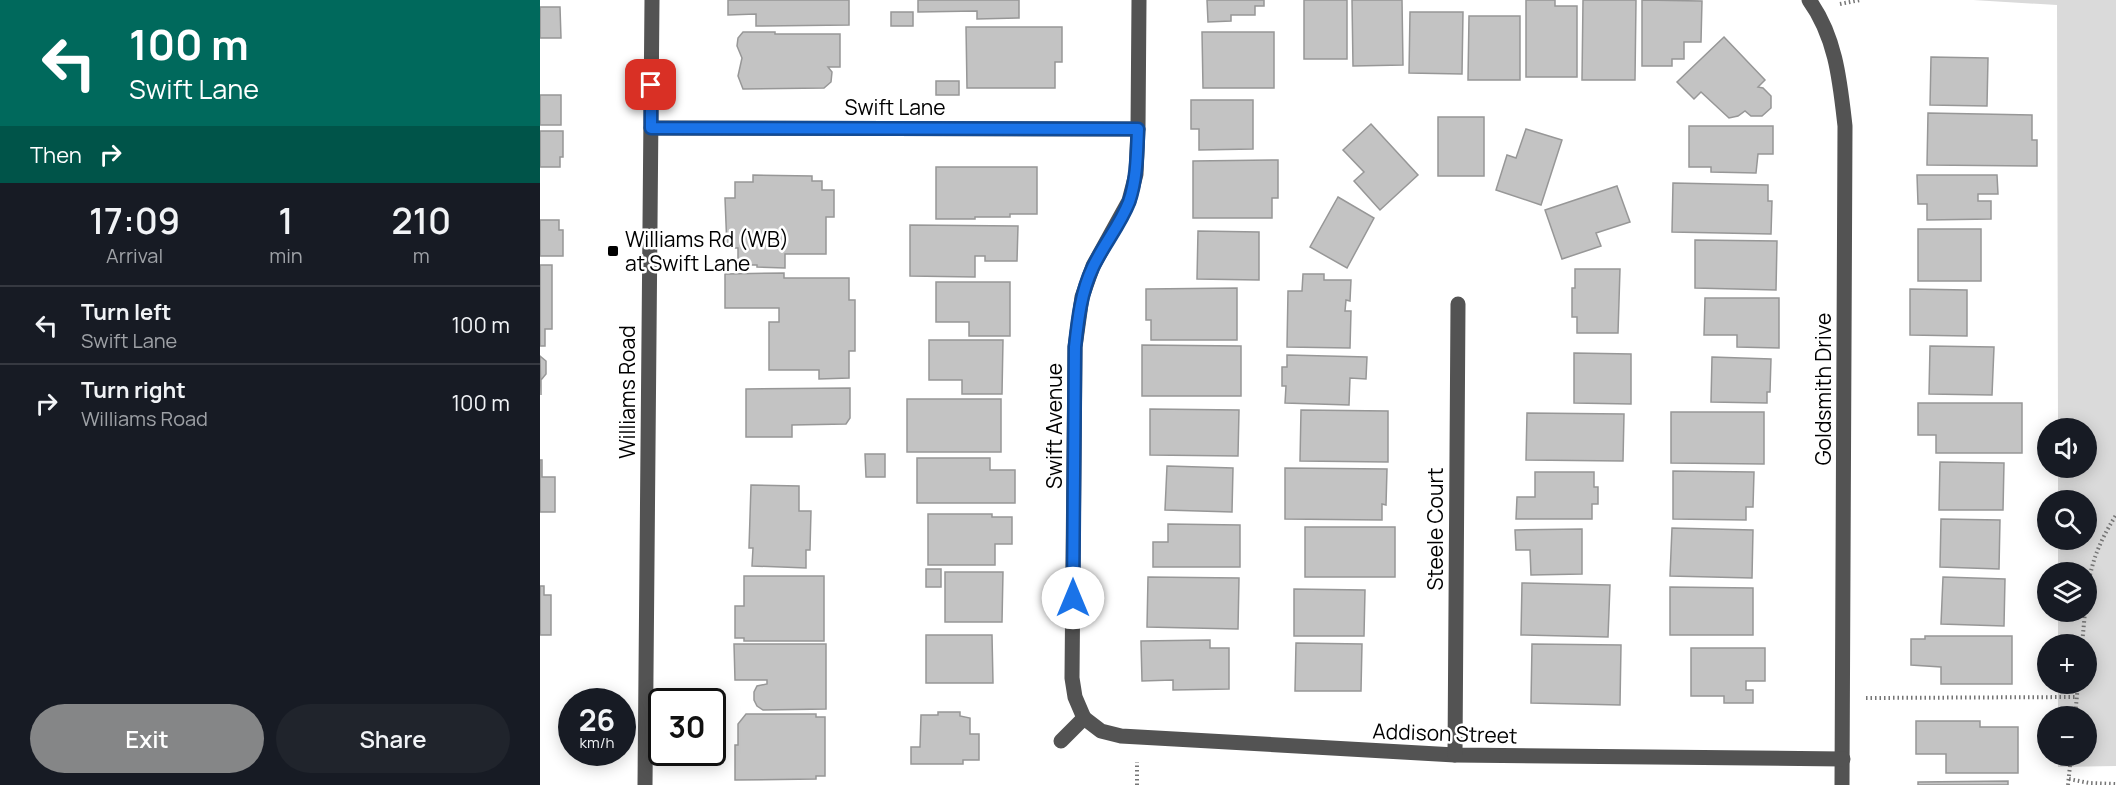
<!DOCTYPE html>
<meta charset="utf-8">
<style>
body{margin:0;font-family:Manrope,sans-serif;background:#20242c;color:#f1f3f6;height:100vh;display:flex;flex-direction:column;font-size:22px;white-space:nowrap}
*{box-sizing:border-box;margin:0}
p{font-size:20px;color:#9ea1a6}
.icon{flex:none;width:33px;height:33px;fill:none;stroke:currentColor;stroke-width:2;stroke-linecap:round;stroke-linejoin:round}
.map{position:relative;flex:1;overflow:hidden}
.sheet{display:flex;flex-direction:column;background:#171b24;width:540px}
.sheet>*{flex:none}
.guide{background:#00695c;color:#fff;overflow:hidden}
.tools{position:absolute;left:1497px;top:418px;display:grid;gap:12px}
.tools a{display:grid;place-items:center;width:60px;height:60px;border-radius:50%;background:#171b24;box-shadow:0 3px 15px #0003;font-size:30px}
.speed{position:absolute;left:18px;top:688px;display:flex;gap:12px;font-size:30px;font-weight:700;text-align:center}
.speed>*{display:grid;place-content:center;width:78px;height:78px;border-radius:50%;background:#171b24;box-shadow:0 3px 15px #0003;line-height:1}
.speed small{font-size:15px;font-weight:400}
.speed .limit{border:3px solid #111;border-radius:9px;background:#fff;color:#111}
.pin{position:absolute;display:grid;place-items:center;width:51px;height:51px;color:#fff;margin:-26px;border-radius:12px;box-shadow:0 3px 9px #0006}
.me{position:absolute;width:66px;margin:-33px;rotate:0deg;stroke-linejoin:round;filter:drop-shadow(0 0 4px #0008)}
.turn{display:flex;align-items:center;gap:21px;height:126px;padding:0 30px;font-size:27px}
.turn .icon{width:78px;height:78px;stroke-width:2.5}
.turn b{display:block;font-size:42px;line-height:51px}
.then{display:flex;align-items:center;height:57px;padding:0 30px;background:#0003;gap:12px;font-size:22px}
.eta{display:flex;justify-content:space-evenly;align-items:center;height:102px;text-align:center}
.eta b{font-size:36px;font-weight:600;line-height:42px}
.cta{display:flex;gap:12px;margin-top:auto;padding:12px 30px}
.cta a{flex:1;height:69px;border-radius:36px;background:#858687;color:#fff;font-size:24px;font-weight:600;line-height:69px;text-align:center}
.cta a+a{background:#20242c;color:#f1f3f6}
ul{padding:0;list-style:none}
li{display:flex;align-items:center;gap:18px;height:78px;padding:0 30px;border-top:2px solid #363941}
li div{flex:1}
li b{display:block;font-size:22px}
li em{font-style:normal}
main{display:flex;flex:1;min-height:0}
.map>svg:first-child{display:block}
</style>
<main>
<section class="sheet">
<div class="guide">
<div class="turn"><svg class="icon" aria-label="left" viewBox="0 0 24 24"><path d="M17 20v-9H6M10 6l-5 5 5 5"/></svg><div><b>100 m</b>Swift Lane</div></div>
<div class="then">Then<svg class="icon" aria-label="right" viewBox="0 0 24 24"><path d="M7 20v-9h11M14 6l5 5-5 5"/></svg></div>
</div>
<div class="eta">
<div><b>17:09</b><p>Arrival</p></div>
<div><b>1</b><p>min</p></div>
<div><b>210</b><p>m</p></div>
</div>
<ul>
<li><svg class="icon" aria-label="left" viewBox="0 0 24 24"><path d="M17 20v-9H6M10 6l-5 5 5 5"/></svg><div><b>Turn left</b><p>Swift Lane</p></div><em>100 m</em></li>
<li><svg class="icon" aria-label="right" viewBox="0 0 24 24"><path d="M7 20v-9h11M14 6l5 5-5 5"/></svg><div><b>Turn right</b><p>Williams Road</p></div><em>100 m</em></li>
</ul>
<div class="cta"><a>Exit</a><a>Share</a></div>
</section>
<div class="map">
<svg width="1576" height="785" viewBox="0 0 1576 785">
<rect width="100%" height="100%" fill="#fff"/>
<polygon fill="#dadada" points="1433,0 1576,0 1576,766 1518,767 1518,756 1546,756 1546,717 1518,717 1518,684 1546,684 1546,645 1518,645 1518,612 1546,612 1546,573 1518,573 1518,540 1546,540 1546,501 1518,501 1518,468 1546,468 1546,429 1518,429 1517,5"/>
<g fill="#c3c3c3" stroke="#979797" stroke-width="1.5">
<polygon points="188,0 309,0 309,25 216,26 216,14 188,15"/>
<polygon points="378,0 479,0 479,18 437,19 437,11 378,12"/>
<polygon points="667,0 724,0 724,6 715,6 715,15 691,15 691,21 668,22"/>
<rect x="764" y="0" width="43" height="59"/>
<polygon points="812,0 862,0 863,65 813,66"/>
<polygon points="986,0 1015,0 1015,6 1037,6 1037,77 986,77"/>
<polygon points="1043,0 1096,0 1095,80 1042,80"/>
<polygon points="1102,0 1162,1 1161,42 1144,42 1144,59 1132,59 1132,66 1102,66"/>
<polygon points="0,7 20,7 21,38 0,38"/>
<rect x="351" y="12" width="22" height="14"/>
<polygon points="870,12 923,12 922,74 869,73"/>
<polygon points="929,16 980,16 980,80 928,80"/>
<polygon points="426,27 522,27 522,62 515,62 515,88 427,88"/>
<polygon points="203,32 235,32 235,34 300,34 300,67 288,67 292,72 291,82 284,88 203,89 198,76 202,58 197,46 198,38"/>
<polygon points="662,32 734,32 734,88 663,88"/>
<polygon points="1184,37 1225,80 1218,87 1223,88 1231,96 1231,108 1222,116 1211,116 1205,111 1198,116 1189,118 1161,92 1154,99 1137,82"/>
<polygon points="1391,57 1448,58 1447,106 1390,105"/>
<rect x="396" y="81" width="23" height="14"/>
<rect x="0" y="95" width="21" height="30"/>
<polygon points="651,100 713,100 713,149 659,150 659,129 651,129"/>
<polygon points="1388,113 1492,115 1492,140 1497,140 1497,166 1387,165"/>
<rect x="898" y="117" width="46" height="59"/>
<polygon points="831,124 878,175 840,210 814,181 824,172 803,150"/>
<polygon points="1149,126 1233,126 1233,154 1218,154 1216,173 1171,172 1171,167 1149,167"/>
<polygon points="986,129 1022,140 1001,205 956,190 967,155 976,158"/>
<polygon points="0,131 23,131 23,157 20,157 20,167 0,167"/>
<polygon points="738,160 738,198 732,198 732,218 653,218 653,161"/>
<polygon points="396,167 497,167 497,214 470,214 470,217 435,217 435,219 396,219"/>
<polygon points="213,175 272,176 272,181 282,181 282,190 294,190 294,217 286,217 286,254 245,254 245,268 217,267 217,265 198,265 198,248 187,248 185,198 195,198 195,182 213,182"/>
<polygon points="1377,175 1457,175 1458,194 1438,194 1438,201 1451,201 1451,219 1387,220 1387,204 1378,204"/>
<polygon points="1133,183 1228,185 1228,201 1232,201 1231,234 1132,232"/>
<polygon points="1077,186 1090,222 1056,233 1061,246 1022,259 1005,210"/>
<polygon points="798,197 834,218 807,268 770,247"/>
<polygon points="0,220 19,220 19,230 23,230 23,256 0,256"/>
<polygon points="370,225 478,226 477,261 445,261 445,256 435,256 435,277 370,276"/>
<rect x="1378" y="229" width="63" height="52"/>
<polygon points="658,231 719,232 719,280 657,279"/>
<polygon points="1155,240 1237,241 1236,290 1155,288"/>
<polygon points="0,265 12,265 12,329 5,329 5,346 0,346"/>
<polygon points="1035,269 1080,269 1078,333 1037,333 1037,317 1032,317 1032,288 1035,288"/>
<polygon points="244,273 244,278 309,278 309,300 315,300 315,351 309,351 309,378 279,379 279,370 229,370 229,322 239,322 239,308 185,308 185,274"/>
<polygon points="763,274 784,274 784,280 811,280 810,301 806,300 805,311 811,311 810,348 747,347 748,291 762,291"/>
<polygon points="396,282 470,282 470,336 429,336 429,322 396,322"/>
<polygon points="697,288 697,340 611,340 611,320 606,320 606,289"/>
<polygon points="1370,289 1427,290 1427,336 1370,335"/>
<polygon points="1165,298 1239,298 1239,348 1197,347 1197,335 1164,335"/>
<polygon points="389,340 463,340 462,394 422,394 422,380 389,380"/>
<polygon points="602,345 701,346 701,396 602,396"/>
<polygon points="1390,346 1454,347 1452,395 1389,394"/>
<polygon points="1034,353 1091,354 1091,404 1034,403"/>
<polygon points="747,355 827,357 826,379 810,378 809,405 745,403 746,386 742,386 742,367 747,367"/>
<polygon points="0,356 6,361 6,374 1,380 1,395"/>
<polygon points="1172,357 1231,359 1230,392 1227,392 1227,403 1171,402"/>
<polygon points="310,388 310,418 306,424 252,425 252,437 206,437 206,389"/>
<rect x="367" y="399" width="94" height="53"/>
<polygon points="1378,403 1482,403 1482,453 1396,453 1396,435 1378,435"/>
<polygon points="610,409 699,410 698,456 610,455"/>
<polygon points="761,410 848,411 848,462 760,461"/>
<polygon points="1131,412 1224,412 1224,464 1131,463"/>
<polygon points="987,413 1084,414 1083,461 986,460"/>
<polygon points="325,454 345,454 345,477 326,477"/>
<polygon points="377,458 450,458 450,470 475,470 475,503 377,503"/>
<polygon points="0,460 2,460 2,477 15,477 15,512 0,512"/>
<polygon points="1400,462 1464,463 1463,510 1399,510"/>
<polygon points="627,466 693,468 692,512 625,510"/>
<polygon points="745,468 847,469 846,505 842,504 842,520 745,519"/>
<polygon points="1133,471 1214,472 1213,507 1206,507 1206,520 1133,519"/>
<polygon points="995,472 1054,472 1054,487 1058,487 1058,504 1052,504 1052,519 976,519 977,497 995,497"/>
<polygon points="211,485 259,486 259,511 271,511 270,550 266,550 266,568 212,566 213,548 209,548"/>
<polygon points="388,514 452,514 452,517 472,517 472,544 455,544 455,565 388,565"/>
<polygon points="1401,519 1460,520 1459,569 1400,567"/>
<polygon points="628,524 700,525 700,567 613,567 613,542 628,542"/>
<rect x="765" y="527" width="90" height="50"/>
<polygon points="1132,528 1213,530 1212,578 1130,576"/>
<polygon points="1042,529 1042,574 991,575 990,550 976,550 975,530"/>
<rect x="386" y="569" width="15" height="18"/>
<polygon points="405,572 463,572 462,622 405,622"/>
<polygon points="204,576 284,576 284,641 204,641 204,638 195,638 195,606 204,606"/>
<polygon points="608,577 699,578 698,629 607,627"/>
<polygon points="1403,577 1465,579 1464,626 1401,624"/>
<polygon points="982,583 1070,585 1068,637 981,635"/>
<polygon points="0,586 4,586 4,595 11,595 11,635 0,635"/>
<polygon points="1130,587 1213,588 1213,635 1130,635"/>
<polygon points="754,589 825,590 824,636 754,636"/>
<polygon points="386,635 452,635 453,683 386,683"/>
<polygon points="1385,636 1472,636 1472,684 1401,684 1401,667 1371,665 1371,639 1385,639"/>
<polygon points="670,640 670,648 689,648 689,689 633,690 633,680 602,681 601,641"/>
<polygon points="756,643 822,644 821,691 755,691"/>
<polygon points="194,644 286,644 286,709 223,710 217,706 214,700 214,692 217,686 227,684 227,680 195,680"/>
<polygon points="992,644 1081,645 1080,705 991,703"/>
<polygon points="1151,648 1225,648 1225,681 1206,681 1206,690 1213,690 1213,703 1184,703 1184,696 1151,696"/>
<polygon points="398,712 420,712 420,716 430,718 430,734 439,734 439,760 423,760 423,764 371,764 371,747 380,747 381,715 398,715"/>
<polygon points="206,714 276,714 276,717 285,717 285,776 276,776 276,779 195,780 195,745 198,745 198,724"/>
<polygon points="1376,721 1440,721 1440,727 1478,727 1478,773 1406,773 1406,754 1376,754"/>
<polygon points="1468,781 1468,785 1378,785 1378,782"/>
</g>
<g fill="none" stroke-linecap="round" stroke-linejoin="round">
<g stroke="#757575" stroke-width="4" stroke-dasharray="1.5 3" stroke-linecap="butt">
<polyline points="1300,4 1320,0"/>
<path d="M1546,597C1551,563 1558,544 1576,515"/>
<polyline points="1542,645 1545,612"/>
<polyline points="1326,698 1537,697"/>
<polyline points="1535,717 1538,684"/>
<polyline points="1529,779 1549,783 1576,784"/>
<polyline points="597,785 597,762"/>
<polyline points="1528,785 1531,756"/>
</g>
<g stroke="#535353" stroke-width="15">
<path d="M1269,0C1296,37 1300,82 1305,126L1302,785"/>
<polyline points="111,128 598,129"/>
<polyline points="544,718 535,697 532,678 535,347 542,297 553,266 589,201 596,174 598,129 599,0"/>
<polyline points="521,741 544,718 561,731 581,736 915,755 1303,759"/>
<polyline points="915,755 918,304"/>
<polyline points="105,785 112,0"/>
</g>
</g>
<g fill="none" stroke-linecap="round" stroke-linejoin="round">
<defs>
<path id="route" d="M111,85V128L598,129C597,153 597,179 589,202C580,225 564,244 553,267C541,292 538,319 535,347L533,598"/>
</defs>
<use href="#route" stroke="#114b97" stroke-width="15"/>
<use href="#route" stroke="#1a73e8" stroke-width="10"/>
</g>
<rect fill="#000" stroke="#fff" stroke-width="2" x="67" y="245" width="12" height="12" rx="3"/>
<g text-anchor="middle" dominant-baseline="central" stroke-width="5" stroke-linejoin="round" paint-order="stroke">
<g font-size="21" fill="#000" stroke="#fff">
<text x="355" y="107">Swift Lane</text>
<text transform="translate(1283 389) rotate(-90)">Goldsmith Drive</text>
<text transform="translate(87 392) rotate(-90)">Williams Road</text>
<text transform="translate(514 426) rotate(-90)">Swift Avenue</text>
<text transform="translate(895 529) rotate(-90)">Steele Court</text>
<text transform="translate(905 733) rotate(2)">Addison Street</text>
</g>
<g font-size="21" fill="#000" stroke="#fff" text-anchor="start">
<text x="85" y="239">Williams Rd (WB)<tspan x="85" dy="24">at Swift Lane</tspan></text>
</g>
</g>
</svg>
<div class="tools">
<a><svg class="icon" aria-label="sound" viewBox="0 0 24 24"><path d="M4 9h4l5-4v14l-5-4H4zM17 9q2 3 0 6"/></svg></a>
<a><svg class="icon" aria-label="search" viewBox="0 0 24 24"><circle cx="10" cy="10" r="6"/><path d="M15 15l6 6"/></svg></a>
<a><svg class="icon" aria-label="layers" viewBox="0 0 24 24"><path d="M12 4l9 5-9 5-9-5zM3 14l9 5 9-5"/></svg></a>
<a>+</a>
<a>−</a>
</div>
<div class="speed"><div>26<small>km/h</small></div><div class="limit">30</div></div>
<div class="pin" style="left:111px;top:85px;background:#d93025"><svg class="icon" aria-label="arrive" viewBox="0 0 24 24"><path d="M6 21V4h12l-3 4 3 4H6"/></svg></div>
<svg class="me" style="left:533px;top:598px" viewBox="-20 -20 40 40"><circle r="19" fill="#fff"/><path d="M0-13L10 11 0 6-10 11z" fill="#1a73e8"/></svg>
</div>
</main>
